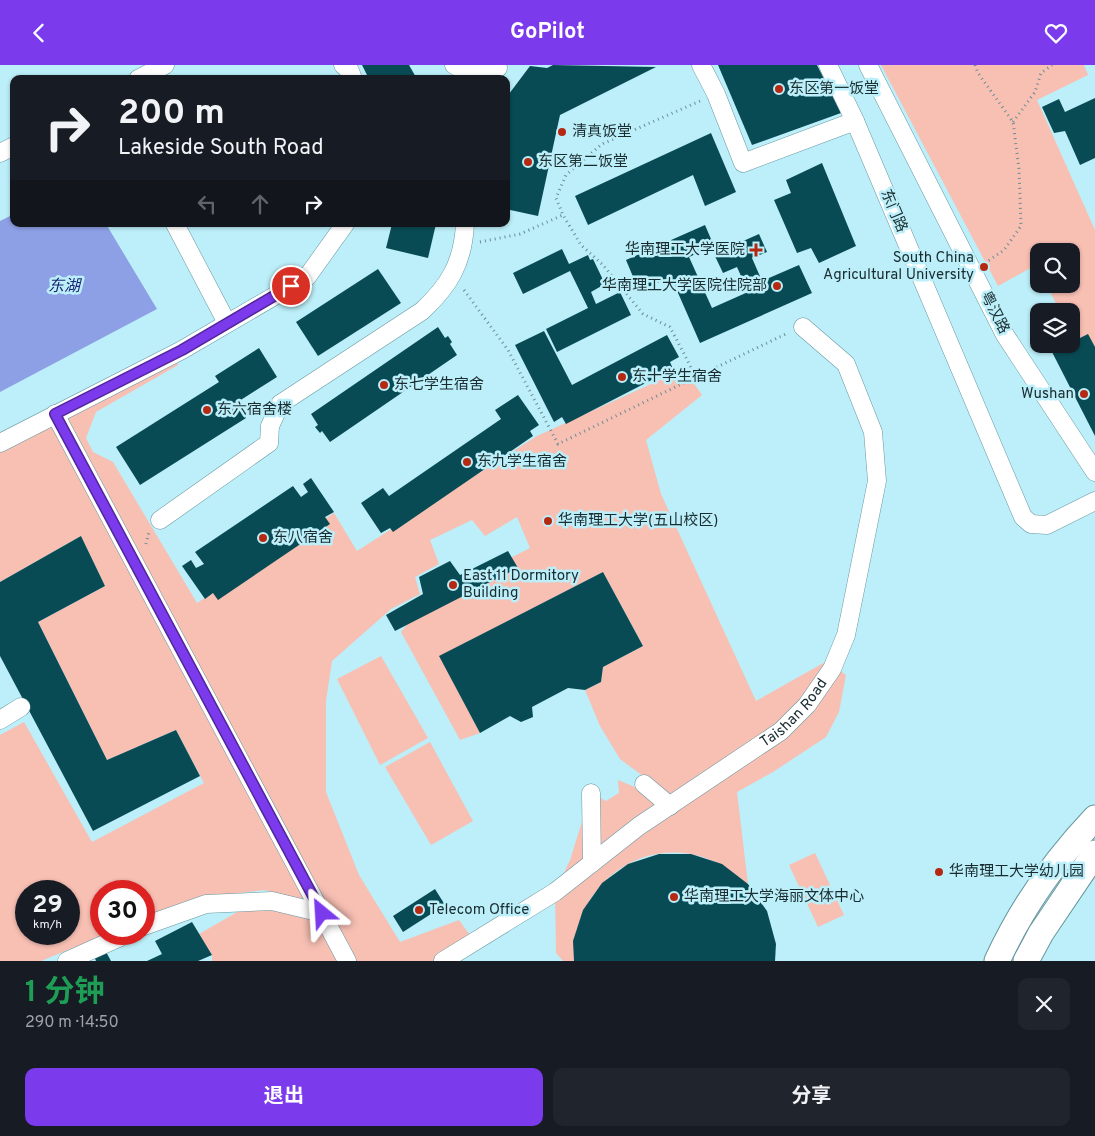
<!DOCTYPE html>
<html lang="zh">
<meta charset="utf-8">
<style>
body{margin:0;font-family:Overpass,"Noto Sans SC",sans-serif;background:#20242c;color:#f1f3f6;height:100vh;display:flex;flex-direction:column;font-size:19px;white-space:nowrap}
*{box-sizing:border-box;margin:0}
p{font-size:16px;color:#9ea1a6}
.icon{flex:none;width:28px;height:28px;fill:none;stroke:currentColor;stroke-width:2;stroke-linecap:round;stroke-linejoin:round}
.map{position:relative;height:896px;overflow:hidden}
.drawer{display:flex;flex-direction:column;background:#171b24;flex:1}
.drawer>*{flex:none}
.hud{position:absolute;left:10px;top:10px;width:500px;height:152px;border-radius:10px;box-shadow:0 1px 4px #0004;background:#171b24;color:#f1f3f6;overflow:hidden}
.buttons{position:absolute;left:1030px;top:178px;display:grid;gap:10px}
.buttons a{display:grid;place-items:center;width:50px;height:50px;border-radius:10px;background:#171b24;box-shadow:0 1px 4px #0004;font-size:25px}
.speed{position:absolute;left:15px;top:815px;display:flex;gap:10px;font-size:25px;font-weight:700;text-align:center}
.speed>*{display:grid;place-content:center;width:65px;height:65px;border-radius:50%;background:#171b24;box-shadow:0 1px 4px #0004;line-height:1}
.speed small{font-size:12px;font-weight:400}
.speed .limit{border:8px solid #d22;background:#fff;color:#111}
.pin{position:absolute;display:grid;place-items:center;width:42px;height:42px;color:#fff;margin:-21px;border:2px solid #fff;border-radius:50%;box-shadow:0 1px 5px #0007}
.me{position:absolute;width:55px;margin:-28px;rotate:333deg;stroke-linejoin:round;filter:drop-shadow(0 0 4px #0008)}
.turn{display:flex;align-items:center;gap:18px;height:105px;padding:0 25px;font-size:22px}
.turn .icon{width:65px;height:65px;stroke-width:2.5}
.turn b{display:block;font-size:35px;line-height:42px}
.lanes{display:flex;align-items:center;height:48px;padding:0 25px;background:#0003;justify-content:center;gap:25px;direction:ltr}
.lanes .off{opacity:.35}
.round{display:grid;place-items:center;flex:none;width:52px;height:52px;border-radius:10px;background:#20242c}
.head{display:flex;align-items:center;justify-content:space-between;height:85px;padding:0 25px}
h1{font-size:30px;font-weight:700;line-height:38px;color:#1e9e55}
.cta{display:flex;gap:10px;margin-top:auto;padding:10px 25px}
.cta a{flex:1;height:58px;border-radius:10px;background:#7c3aed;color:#fff;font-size:20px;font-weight:700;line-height:58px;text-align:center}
.cta a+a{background:#20242c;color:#f1f3f6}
header{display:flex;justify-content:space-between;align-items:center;height:65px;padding:0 25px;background:#7c3aed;color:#fff;font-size:22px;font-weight:700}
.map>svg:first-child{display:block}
</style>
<header><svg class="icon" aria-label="back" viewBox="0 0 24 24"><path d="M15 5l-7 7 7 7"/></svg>GoPilot<svg class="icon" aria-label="heart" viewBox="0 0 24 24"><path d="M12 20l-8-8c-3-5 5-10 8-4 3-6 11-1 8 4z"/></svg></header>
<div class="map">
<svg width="1095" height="896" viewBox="0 0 1095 896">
<rect width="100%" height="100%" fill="#bceff9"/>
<g fill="#f8bfb3" fill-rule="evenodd">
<polygon points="881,0 1084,0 1088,10 1037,35 1095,165 1095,314 1071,268 1071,246 1060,246 1046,219 1071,219 1071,186 1039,186 1039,205 1036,200 998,221"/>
<path d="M175,288L178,300L96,347L86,373L93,387L113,397L197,538L334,448L357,486L537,371L684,304L702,330L646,375L661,429L756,636L827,596L846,610L839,647L826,672L773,707L737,727L748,819C731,806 714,793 691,789C625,778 572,832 574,896H563L556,888L555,827L570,795L591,728L606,736L619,728L618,715L642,725L647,714L620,694L600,661L585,625L601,617L603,602L643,581L603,507L440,591L480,668L460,675L401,567L425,537L530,483L517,452L485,471L472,455L430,475L439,499L415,512L420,529L391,544L332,596L326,636V727L359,810L400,877L459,855L475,877L443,896H212V890L199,869L272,827L264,825L193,834L144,853V826H101V869H107L41,896H0V670L24,657L92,777L204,718L176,665L107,695L38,557L105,521L81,471L0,517V378ZM26,826H69V869H26Z"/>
<polygon points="381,591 428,673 380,700 337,614"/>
<polygon points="430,677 473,756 431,780 385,702"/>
<polygon points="815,788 844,850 818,862 789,800"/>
</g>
<polygon fill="#8da0e6" points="14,149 14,159 106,159 157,244 0,327 0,156"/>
<g fill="#094b55">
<polygon points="362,0 409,0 417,14 369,14"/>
<polygon points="553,0 656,2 560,50 538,151 506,144 506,33 530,1 547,3"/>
<polygon points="718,0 817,0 841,48 752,80"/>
<polygon points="1095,33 1095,93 1080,100 1065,66 1054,68 1042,42 1059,34 1065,47"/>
<polygon points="711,68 736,127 705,141 693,110 588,160 575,131"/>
<polygon points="822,98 856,181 819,198 811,183 797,188 774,135 791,128 786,115"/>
<polygon points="392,159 436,159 428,193 386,183"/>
<polygon points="705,160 714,181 689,192 712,243 748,227 737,202 723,208 714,189 759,169 767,187 752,193 762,216 799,200 812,228 700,278 671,212 639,226 626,195"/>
<polygon points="562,184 569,199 588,190 590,195 593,194 605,219 591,227 596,239 620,227 631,250 557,287 546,264 588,243 570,206 523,229 513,208"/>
<polygon points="378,204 401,238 318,291 296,257"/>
<polygon points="438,262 445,273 448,271 452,277 450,279 457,290 330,377 322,366 320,368 315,362 318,360 311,349"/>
<polygon points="544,266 572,320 667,270 679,292 670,297 673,304 566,359 562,352 554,357 515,280"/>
<polygon points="1088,269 1095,282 1095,371 1052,287"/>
<polygon points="259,283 277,312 236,338 246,353 140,420 116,382 219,317 215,311"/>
<polygon points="518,330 539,360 530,366 533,371 393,467 390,463 381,468 361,438 383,423 389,431 501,354 495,345"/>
<polygon points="311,413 334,447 325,452 330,459 218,535 213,528 205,534 182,501 191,495 196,503 204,499 195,487 293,421 301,432 308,427 303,419"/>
<polygon points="81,471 105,521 38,557 107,695 176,665 200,711 93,766 0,591 0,517"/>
<polygon points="508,486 518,503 395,566 386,550 423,529 419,512 450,496 460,510"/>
<polygon points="603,507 643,581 603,602 601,617 585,625 568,623 532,642 533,652 521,657 510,651 480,668 439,591"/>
<polygon points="659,789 691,789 722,799 748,819 767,846 776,879 775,896 574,896 573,876 583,845 602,818 628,799"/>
<polygon points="435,824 445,840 403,867 393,851"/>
<polygon points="192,857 212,890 198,896 147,896 162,889 155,876"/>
<polygon points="105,885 111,896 96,896 94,891"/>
</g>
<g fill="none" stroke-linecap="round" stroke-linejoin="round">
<defs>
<g id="street">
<polyline points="343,0 350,6 353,14"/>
<polyline points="454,0 471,8 498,3"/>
<polyline points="701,0 716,29 743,98 855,56 1023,452 1031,459 1047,460 1095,436"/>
<polyline points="828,0 855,56"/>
<polyline points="868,0 1005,270 1095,407"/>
<polyline points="138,14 165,0"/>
<polyline points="0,88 14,81"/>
<polyline points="175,159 227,258"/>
<polyline points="55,349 347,896"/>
<polyline points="0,378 182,285 307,212 345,159"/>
<path d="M160,455L269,378L270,361L280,339L422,246C449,221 463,198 465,159"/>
<polyline points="0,655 21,642"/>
<polyline points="644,719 670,741"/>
<polyline points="591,728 592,798"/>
<polyline points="144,861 206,839 272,836 322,848"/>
<polyline points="67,896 127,869"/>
<path id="s1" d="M443,896L555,827L639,761L781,666L807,640L832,604L846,570L877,416L873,367L846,299L803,262"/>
</g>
<g id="secondary">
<path d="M997,896C1021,844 1056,794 1095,753"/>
<polyline points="1026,896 1041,868 1095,788"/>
</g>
</defs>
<use href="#street" stroke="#6797a0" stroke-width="19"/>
<use href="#secondary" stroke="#6797a0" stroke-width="27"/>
<g stroke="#6a8d94" stroke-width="3" stroke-dasharray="1 4" stroke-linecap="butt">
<polyline points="975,0 978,8 1013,57 1019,104 1021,161 1004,185 988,196"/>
<polyline points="700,36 602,79 566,110 556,133 563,150 581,180 603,200 643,249 670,262 696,312 788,268"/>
<polyline points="1013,57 1035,27 1041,8 1052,0"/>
<polyline points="480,177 520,169 563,150"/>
<polyline points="464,225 508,285 558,379 696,312"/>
<polyline points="146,479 149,467"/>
</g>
<use href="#street" stroke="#fff" stroke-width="18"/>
<use href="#secondary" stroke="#fff" stroke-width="25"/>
</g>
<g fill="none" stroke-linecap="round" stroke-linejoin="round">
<defs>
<polyline id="route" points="291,221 182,285 55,349 322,848"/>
</defs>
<use href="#route" stroke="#51269a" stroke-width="12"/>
<use href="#route" stroke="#7c3aed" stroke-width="9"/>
</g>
<g fill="#b52912" stroke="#bceff9" stroke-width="2">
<circle cx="779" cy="24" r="5"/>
<circle cx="562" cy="67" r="5"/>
<circle cx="528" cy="97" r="5"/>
<path d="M753.5 177.5h5v5h5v5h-5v5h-5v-5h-5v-5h5z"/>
<circle cx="984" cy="202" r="5"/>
<circle cx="777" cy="221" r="5"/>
<circle cx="622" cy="312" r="5"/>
<circle cx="384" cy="320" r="5"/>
<circle cx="1084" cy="329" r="5"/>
<circle cx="207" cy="345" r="5"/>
<circle cx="467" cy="397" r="5"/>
<circle cx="548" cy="456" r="5"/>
<circle cx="263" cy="473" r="5"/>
<circle cx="453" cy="520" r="5"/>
<circle cx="939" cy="807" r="5"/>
<circle cx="674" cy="832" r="5"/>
<circle cx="419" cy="845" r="5"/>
</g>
<g text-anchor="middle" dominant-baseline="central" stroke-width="5" stroke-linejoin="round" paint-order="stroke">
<g font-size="15" fill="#192c30" stroke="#bceff9" text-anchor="start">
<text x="789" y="24">东区第一饭堂</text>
<text x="572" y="67">清真饭堂</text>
<text x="538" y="97">东区第二饭堂</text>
<text x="745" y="185" text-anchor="end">华南理工大学医院</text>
<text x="974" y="193" text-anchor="end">South China<tspan x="974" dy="17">Agricultural University</tspan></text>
<text x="767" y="221" text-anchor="end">华南理工大学医院住院部</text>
<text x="632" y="312">东十学生宿舍</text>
<text x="394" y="320">东七学生宿舍</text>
<text x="1074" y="329" text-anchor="end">Wushan</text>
<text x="217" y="345">东六宿舍楼</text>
<text x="477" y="397">东九学生宿舍</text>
<text x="558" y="456">华南理工大学(五山校区)</text>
<text x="273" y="473">东八宿舍</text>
<text x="463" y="511">East 11 Dormitory<tspan x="463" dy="17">Building</tspan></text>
<text x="949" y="807">华南理工大学幼儿园</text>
<text x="684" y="832">华南理工大学海丽文体中心</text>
<text x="429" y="845">Telecom Office</text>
</g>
<g font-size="15" fill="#192c30" stroke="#bceff9">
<text transform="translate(893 146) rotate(67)">东门路</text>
<text transform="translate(994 248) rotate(63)">粤汉路</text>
<text stroke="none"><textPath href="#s1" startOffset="431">Taishan Road</textPath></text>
</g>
<g font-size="16" font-style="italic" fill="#1d2473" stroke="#bceff9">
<text x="64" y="222">东湖</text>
</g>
</g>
</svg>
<div class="buttons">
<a><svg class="icon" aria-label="search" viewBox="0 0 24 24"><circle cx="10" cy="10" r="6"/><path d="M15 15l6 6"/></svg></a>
<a><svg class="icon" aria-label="layers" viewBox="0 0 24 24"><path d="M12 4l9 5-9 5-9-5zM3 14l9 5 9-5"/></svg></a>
</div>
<div class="speed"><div>29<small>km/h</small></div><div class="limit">30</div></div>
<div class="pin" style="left:291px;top:221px;background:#d93025"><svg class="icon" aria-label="arrive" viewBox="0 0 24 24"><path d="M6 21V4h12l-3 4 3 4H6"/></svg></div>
<svg class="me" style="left:322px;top:848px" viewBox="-20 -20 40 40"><path d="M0-17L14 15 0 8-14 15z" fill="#7c3aed" stroke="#fff" stroke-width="4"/></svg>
<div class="hud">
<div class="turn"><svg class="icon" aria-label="right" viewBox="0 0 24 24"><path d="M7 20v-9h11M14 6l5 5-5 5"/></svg><div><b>200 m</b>Lakeside South Road</div></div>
<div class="lanes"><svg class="icon off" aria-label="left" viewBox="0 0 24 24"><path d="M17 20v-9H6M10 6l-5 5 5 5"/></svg><svg class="icon off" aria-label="ahead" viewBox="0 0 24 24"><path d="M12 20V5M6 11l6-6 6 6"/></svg><svg class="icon" aria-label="right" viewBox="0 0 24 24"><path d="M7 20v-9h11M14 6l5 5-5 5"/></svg></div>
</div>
</div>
<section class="drawer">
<div class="head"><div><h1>1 分钟</h1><p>290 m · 14:50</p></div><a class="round"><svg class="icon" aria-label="close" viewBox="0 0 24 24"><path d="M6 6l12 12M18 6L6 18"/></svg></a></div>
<div class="cta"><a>退出</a><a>分享</a></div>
</section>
